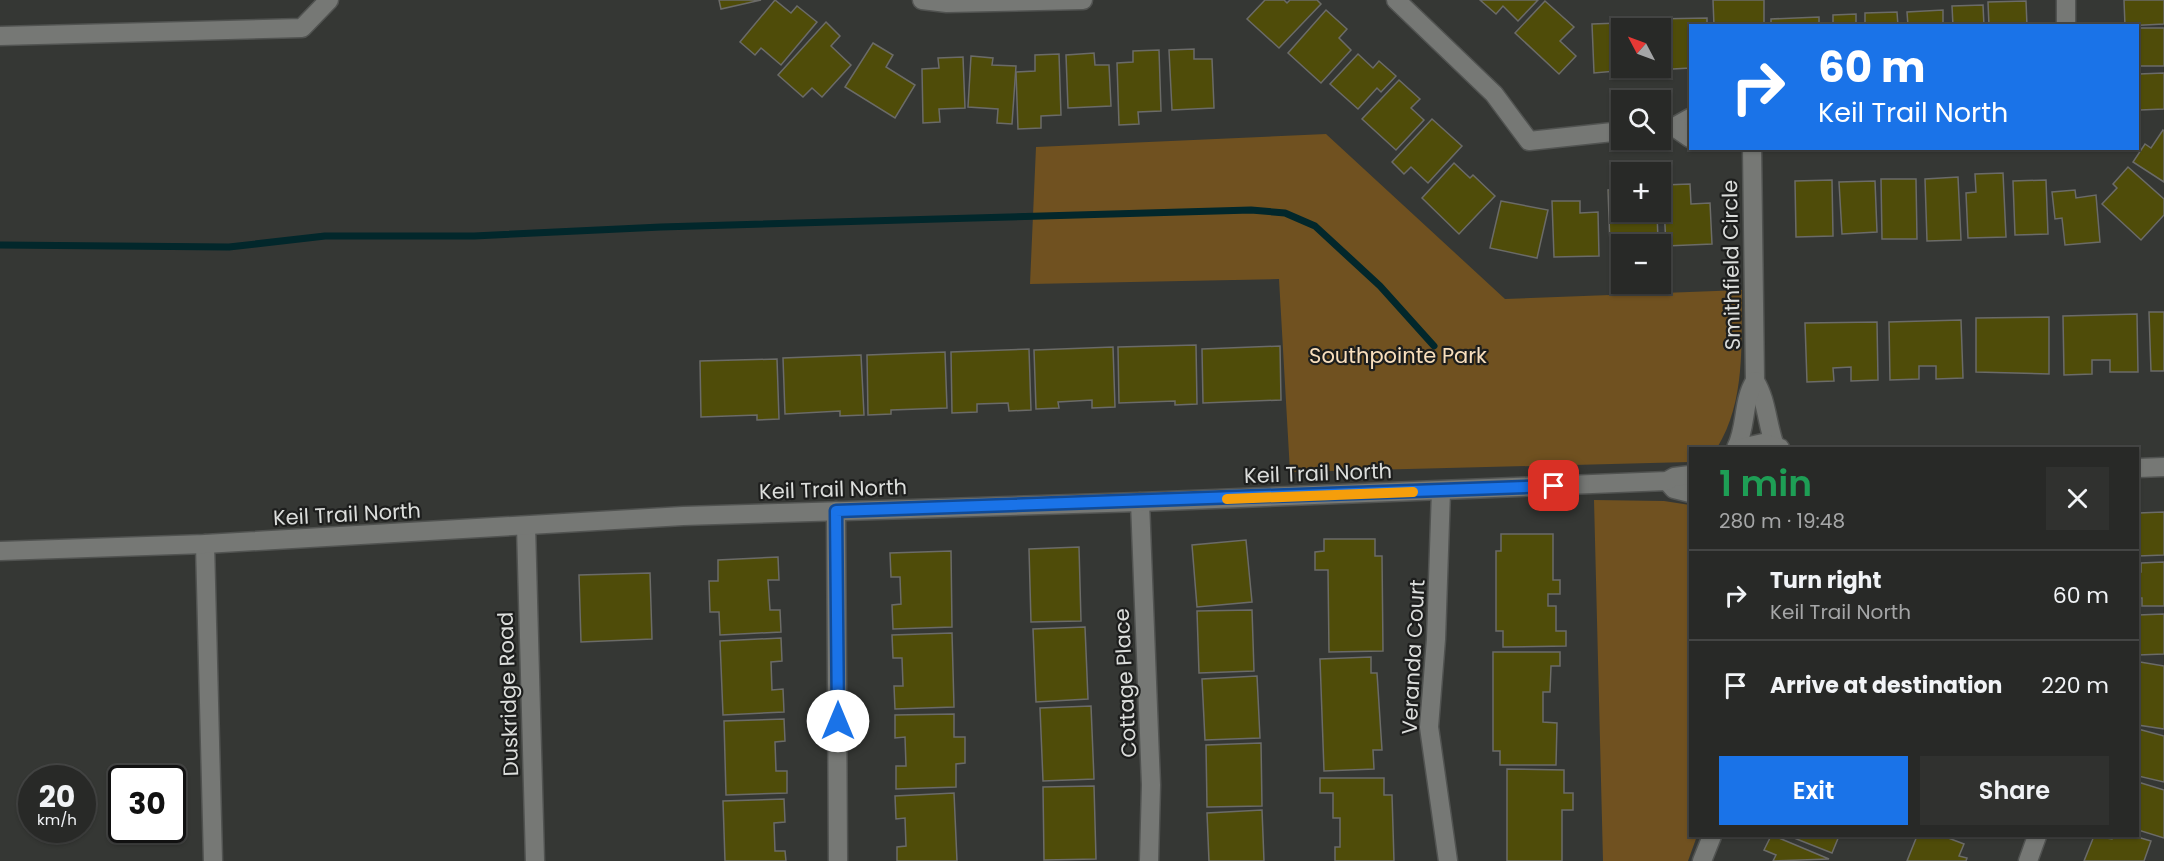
<!DOCTYPE html>
<meta charset="utf-8">
<style>
body{margin:0;font-family:Poppins,sans-serif;background:#30312f;color:#f1f3f6;height:100vh;display:flex;flex-direction:column;font-size:22px;white-space:nowrap}
*{box-sizing:border-box;margin:0}
p{font-size:20px;color:#a5a6a7}
.icon{flex:none;width:33px;height:33px;fill:none;stroke:currentColor;stroke-width:2;stroke-linecap:round;stroke-linejoin:round}
.map{position:relative;flex:1;overflow:hidden}
.side{position:absolute;left:1689px;top:447px;width:450px;height:390px;display:flex;flex-direction:column;background:#282927;border-radius:0px;box-shadow:0 2px 4px #0004,0 0 0 2px #444544}
.side>*{flex:none}
.guide{position:absolute;left:1689px;top:24px;width:450px;height:126px;border-radius:0px;box-shadow:0 2px 4px #0004,0 0 0 2px #444544;background:#1a73e8;color:#fff;overflow:hidden}
.needle{width:39px;rotate:311deg}
.tools{position:absolute;left:1611px;top:18px;display:grid;gap:12px}
.tools a{display:grid;place-items:center;width:60px;height:60px;border-radius:0px;background:#282927;box-shadow:0 2px 4px #0004,0 0 0 2px #444544;font-size:30px}
.speed{position:absolute;left:18px;top:765px;display:flex;gap:12px;font-size:30px;font-weight:700;text-align:center}
.speed>*{display:grid;place-content:center;width:78px;height:78px;border-radius:50%;background:#282927;box-shadow:0 2px 4px #0004,0 0 0 2px #444544;line-height:1}
.speed small{font-size:15px;font-weight:400}
.speed .limit{border:3px solid #111;border-radius:9px;background:#fff;color:#111}
.pin{position:absolute;display:grid;place-items:center;width:51px;height:51px;color:#fff;margin:-26px;border-radius:12px;box-shadow:0 3px 9px #0006}
.me{position:absolute;width:66px;margin:-33px;rotate:0deg;stroke-linejoin:round;filter:drop-shadow(0 0 4px #0008)}
.turn{display:flex;align-items:center;gap:21px;height:126px;padding:0 30px;font-size:27px}
.turn .icon{width:78px;height:78px;stroke-width:2.5}
.turn b{display:block;font-size:42px;line-height:51px}
.round{display:grid;place-items:center;flex:none;width:63px;height:63px;border-radius:0px;background:#30312f}
.overview{display:flex;align-items:center;justify-content:space-between;height:102px;padding:0 30px}
h1{font-size:36px;font-weight:600;line-height:45px;color:#1e9e55}
.action{display:flex;gap:12px;margin-top:auto;padding:12px 30px}
.action a{flex:1;height:69px;border-radius:0px;background:#1a73e8;color:#fff;font-size:24px;font-weight:600;line-height:69px;text-align:center}
.action a+a{background:#30312f;color:#f1f3f6}
ul{padding:0;list-style:none}
li{display:flex;align-items:center;gap:18px;height:90px;padding:0 30px;border-top:2px solid #444544}
li div{flex:1}
li b{display:block;font-size:22px}
li em{font-style:normal}
.map>svg:first-child{display:block}
</style>
<div class="map">
<svg width="2164" height="861" viewBox="0 0 2164 861">
<rect width="100%" height="100%" fill="#353734"/>
<g fill="#705120">
<path d="M1326,134L1505,299L1742,290C1741,344 1746,401 1717,448H1690V462L1290,472L1279,279L1030,284L1036,147Z"/>
<polygon points="1594,500 1664,501 1690,505 1690,836 1697,836 1688,861 1603,861"/>
</g>
<g fill="none" stroke-linecap="round" stroke-linejoin="round">
<polyline stroke="#02272b" stroke-width="7" points="0,245 229,247 325,236 474,236 661,227 1251,210 1285,213 1315,226 1380,286 1434,346"/>
</g>
<g fill="#4f4c09" stroke="#6b6b68" stroke-width="1.5">
<polygon points="719,0 761,0 721,9"/>
<polygon points="775,0 791,13 797,6 817,22 781,65 761,48 755,55 740,42"/>
<polygon points="1265,0 1284,0 1287,3 1290,0 1317,0 1321,4 1279,48 1247,19"/>
<polygon points="1480,0 1538,0 1518,21 1503,6 1496,14"/>
<polygon points="1713,0 1764,0 1764,26 1714,26"/>
<polygon points="2124,0 2164,0 2164,24 2125,26"/>
<polygon points="1545,1 1574,27 1560,41 1576,56 1559,74 1515,33"/>
<polygon points="2026,1 2027,26 1989,26 1988,2"/>
<polygon points="1983,5 1984,26 1953,26 1952,6"/>
<polygon points="1326,10 1347,29 1339,38 1351,50 1321,83 1288,53"/>
<polygon points="1943,10 1943,26 1908,26 1907,12"/>
<polygon points="1897,12 1898,26 1865,26 1865,13"/>
<polygon points="1856,14 1856,26 1833,26 1833,15"/>
<polygon points="1819,17 1819,26 1771,26 1771,19"/>
<polygon points="1707,18 1707,26 1690,26 1690,68 1655,70 1660,68 1660,28 1654,28 1653,19"/>
<polygon points="826,22 840,36 831,46 851,65 822,97 812,88 803,97 778,75"/>
<polygon points="1648,22 1648,28 1622,28 1622,68 1650,68 1594,73 1592,24"/>
<rect x="2138" y="28" width="26" height="38"/>
<polygon points="873,43 893,55 886,67 915,85 895,118 845,87"/>
<polygon points="1194,49 1194,59 1212,59 1214,108 1172,110 1169,50"/>
<polygon points="1159,50 1161,111 1138,112 1139,124 1119,125 1117,63 1133,62 1133,51"/>
<polygon points="1094,53 1095,65 1109,65 1111,106 1068,108 1066,55"/>
<polygon points="1059,54 1061,115 1041,116 1041,128 1018,129 1016,72 1035,71 1035,55"/>
<polygon points="1358,54 1373,68 1379,61 1396,76 1381,92 1377,88 1358,109 1330,84"/>
<polygon points="971,56 993,58 992,65 1016,66 1012,124 997,123 998,109 968,107"/>
<polygon points="963,57 965,108 939,109 940,122 923,123 922,69 939,68 938,58"/>
<polygon points="2164,73 2164,109 2140,110 2139,74"/>
<polygon points="1399,80 1420,99 1411,108 1424,120 1396,150 1362,119"/>
<polygon points="1432,119 1462,146 1428,183 1411,167 1404,174 1392,162"/>
<polygon points="2163,130 2164,131 2164,182 2133,162 2145,144 2151,148"/>
<polygon points="1454,163 1470,178 1473,175 1495,196 1459,234 1422,198"/>
<polygon points="2128,167 2164,199 2164,215 2141,240 2102,204 2117,188 2113,184"/>
<polygon points="2003,173 2006,237 1968,238 1966,193 1976,192 1975,174"/>
<polygon points="1958,177 1961,240 1927,241 1925,179"/>
<polygon points="1881,179 1916,179 1917,239 1882,239"/>
<polygon points="1832,180 1833,236 1796,237 1795,181"/>
<polygon points="2046,180 2048,234 2015,235 2013,181"/>
<polygon points="1875,181 1877,232 1842,234 1839,182"/>
<polygon points="1690,184 1691,204 1710,203 1712,244 1666,246 1663,185"/>
<polygon points="1622,189 1622,212 1657,212 1658,241 1610,244 1608,190"/>
<polygon points="2075,190 2076,198 2096,195 2100,242 2065,245 2062,218 2055,219 2052,192"/>
<polygon points="1501,201 1548,210 1537,258 1490,248"/>
<polygon points="1552,201 1580,201 1580,213 1598,212 1599,256 1554,257"/>
<polygon points="2149,312 2164,312 2164,371 2151,371"/>
<polygon points="2137,314 2138,372 2110,372 2110,360 2092,360 2092,374 2064,375 2063,316"/>
<polygon points="2049,317 2049,374 1976,372 1976,318"/>
<polygon points="1961,320 1963,378 1936,379 1936,366 1919,366 1919,379 1890,380 1889,322"/>
<polygon points="1877,322 1878,380 1851,381 1851,367 1833,368 1834,381 1807,382 1805,323"/>
<polygon points="1196,345 1197,404 1175,405 1175,401 1119,403 1118,347"/>
<polygon points="1280,346 1281,400 1203,403 1202,349"/>
<polygon points="1113,347 1115,407 1092,408 1092,400 1058,402 1059,408 1036,409 1034,350"/>
<polygon points="1029,349 1031,410 1009,411 1008,403 977,404 977,412 952,413 951,352"/>
<polygon points="945,352 947,408 891,410 891,414 868,415 867,355"/>
<polygon points="861,355 864,415 840,416 840,411 785,414 783,358"/>
<polygon points="777,359 779,419 757,420 757,415 701,417 700,361"/>
<polygon points="2164,512 2164,555 2138,556 2138,513"/>
<polygon points="1501,534 1553,534 1553,580 1560,580 1560,594 1548,594 1548,606 1556,606 1556,631 1566,631 1566,646 1503,647 1503,631 1496,631 1496,551 1501,551"/>
<polygon points="1324,539 1375,539 1375,556 1382,556 1383,651 1329,652 1328,570 1315,570 1315,552 1324,551"/>
<polygon points="1246,540 1252,602 1197,607 1192,545"/>
<polygon points="1079,547 1081,621 1031,622 1029,549"/>
<polygon points="951,551 952,627 893,629 892,605 901,604 900,577 891,577 890,553"/>
<polygon points="778,557 779,580 768,580 770,610 780,610 781,632 720,635 719,612 710,612 709,581 718,581 718,560"/>
<polygon points="2164,562 2164,606 2142,606 2142,598 2138,598 2138,572 2141,572 2141,563"/>
<polygon points="650,573 652,639 581,642 579,575"/>
<polygon points="1252,610 1254,671 1199,673 1197,611"/>
<polygon points="2164,614 2164,654 2138,655 2138,615"/>
<polygon points="1085,627 1088,699 1036,702 1033,629"/>
<polygon points="952,633 954,707 895,709 894,686 903,686 902,658 893,658 892,635"/>
<polygon points="781,638 782,661 771,662 772,690 783,689 784,712 723,715 720,641"/>
<polygon points="1493,652 1560,652 1560,666 1551,666 1550,692 1543,692 1543,722 1557,723 1556,765 1500,765 1500,751 1493,751"/>
<polygon points="1371,657 1371,673 1377,673 1382,750 1373,750 1374,769 1324,771 1320,659"/>
<polygon points="2140,662 2164,666 2164,729 2138,725"/>
<polygon points="1257,676 1260,738 1205,740 1202,679"/>
<polygon points="1091,706 1094,779 1043,781 1040,708"/>
<polygon points="954,714 954,737 965,737 965,763 956,764 956,787 896,789 896,766 906,766 905,737 895,738 895,715"/>
<polygon points="784,719 785,741 775,742 776,771 787,771 787,793 726,795 724,721"/>
<polygon points="2138,729 2164,736 2164,782 2138,776"/>
<polygon points="1261,743 1262,806 1207,807 1206,745"/>
<polygon points="1507,769 1564,770 1564,793 1573,793 1573,810 1562,810 1562,861 1507,861"/>
<polygon points="1320,778 1384,778 1384,795 1392,795 1394,861 1335,861 1335,847 1340,847 1340,818 1333,818 1333,793 1320,793"/>
<polygon points="2138,782 2164,790 2164,838 2138,830"/>
<polygon points="1094,786 1096,859 1044,860 1043,787"/>
<polygon points="954,793 957,861 897,861 897,847 906,846 905,818 896,819 895,796"/>
<polygon points="784,799 785,822 774,823 775,851 785,851 786,861 725,861 723,801"/>
<polygon points="1262,810 1264,861 1209,861 1207,813"/>
<polygon points="1771,836 1774,836 1829,859 1773,861 1776,855 1764,850"/>
<polygon points="1789,836 1839,836 1832,853"/>
<polygon points="1917,836 1943,836 1964,844 1959,856 1967,858 1966,861 1907,861"/>
<polygon points="2094,836 2112,839 2113,836 2134,836 2151,841 2144,861 2084,861"/>
</g>
<g fill="none" stroke-linecap="round" stroke-linejoin="round">
<defs>
<g id="street">
<polyline points="922,0 947,3 1083,0"/>
<polyline points="1396,0 1494,94 1529,141 1622,131"/>
<polyline points="2066,0 2066,26"/>
<polyline points="0,36 302,28 329,0"/>
<polyline points="1674,127 1690,118"/>
<polyline points="1660,128 1674,127 1690,138"/>
<path d="M1752,148L1755,381C1767,400 1767,425 1775,446"/>
<path d="M1736,448C1747,427 1742,401 1755,381"/>
<polyline points="1741,448 1763,443 1780,448"/>
<polyline points="2138,468 2164,467"/>
<polyline points="1667,481 1674,489 1690,493"/>
<polyline points="1441,491 1436,639 1429,727 1448,861"/>
<polyline points="1140,502 1151,785 1149,861"/>
<polyline points="836,511 838,861"/>
<polyline points="526,526 535,861"/>
<polyline points="205,544 213,861"/>
<polyline points="0,551 205,544 683,516 1140,502 1667,481 1674,477 1690,475"/>
<polyline points="1702,861 1712,836"/>
<polyline points="2028,861 2037,836"/>
</g>
</defs>
<use href="#street" stroke="#515351" stroke-width="21"/>
<use href="#street" stroke="#767875" stroke-width="18"/>
</g>
<g fill="none" stroke-linecap="round" stroke-linejoin="round">
<defs>
<polyline id="route" points="838,721 836,511 1554,486"/>
</defs>
<use href="#route" stroke="#114b97" stroke-width="15"/>
<use href="#route" stroke="#1a73e8" stroke-width="10"/>
<polyline stroke="#f59e0b" stroke-width="10" points="1227,499 1413,492"/>
</g>
<g text-anchor="middle" dominant-baseline="central" stroke-width="4.5" stroke-linejoin="round" paint-order="stroke">
<g font-size="21" fill="#dbdddb" stroke="#1d1e1d">
<text transform="translate(1731 265) rotate(-91)">Smithfield Circle</text>
<text transform="translate(1318 473) rotate(-2)">Keil Trail North</text>
<text transform="translate(833 489) rotate(-2)">Keil Trail North</text>
<text transform="translate(347 514) rotate(-3)">Keil Trail North</text>
<text transform="translate(1413 657) rotate(-87)">Veranda Court</text>
<text transform="translate(1125 683) rotate(-93)">Cottage Place</text>
<text transform="translate(508 694) rotate(-92)">Duskridge Road</text>
</g>
<g font-size="21" fill="#f9dfbd" stroke="#1d1e1d">
<text x="1398" y="355">Southpointe Park</text>
</g>
</g>
</svg>
<div class="tools">
<a><svg class="needle" viewBox="-14 -14 28 28"><path d="M0-13l5 13h-10z" fill="#e53935"/><path d="M0 13l5-13h-10z" fill="#a5a6a7"/></svg></a>
<a><svg class="icon" aria-label="search" viewBox="0 0 24 24"><circle cx="10" cy="10" r="6"/><path d="M15 15l6 6"/></svg></a>
<a>+</a>
<a>−</a>
</div>
<div class="speed"><div>20<small>km/h</small></div><div class="limit">30</div></div>
<div class="pin" style="left:1554px;top:486px;background:#d93025"><svg class="icon" aria-label="arrive" viewBox="0 0 24 24"><path d="M6 21V4h12l-3 4 3 4H6"/></svg></div>
<svg class="me" style="left:838px;top:721px" viewBox="-20 -20 40 40"><circle r="19" fill="#fff"/><path d="M0-13L10 11 0 6-10 11z" fill="#1a73e8"/></svg>
<div class="guide">
<div class="turn"><svg class="icon" aria-label="right" viewBox="0 0 24 24"><path d="M7 20v-9h11M14 6l5 5-5 5"/></svg><div><b>60 m</b>Keil Trail North</div></div>
</div>
<section class="side">
<div class="overview"><div><h1>1 min</h1><p>280 m · 19:48</p></div><a class="round"><svg class="icon" aria-label="close" viewBox="0 0 24 24"><path d="M6 6l12 12M18 6L6 18"/></svg></a></div>
<ul>
<li><svg class="icon" aria-label="right" viewBox="0 0 24 24"><path d="M7 20v-9h11M14 6l5 5-5 5"/></svg><div><b>Turn right</b><p>Keil Trail North</p></div><em>60 m</em></li>
<li><svg class="icon" aria-label="arrive" viewBox="0 0 24 24"><path d="M6 21V4h12l-3 4 3 4H6"/></svg><div><b>Arrive at destination</b></div><em>220 m</em></li>
</ul>
<div class="action"><a>Exit</a><a>Share</a></div>
</section>
</div>
